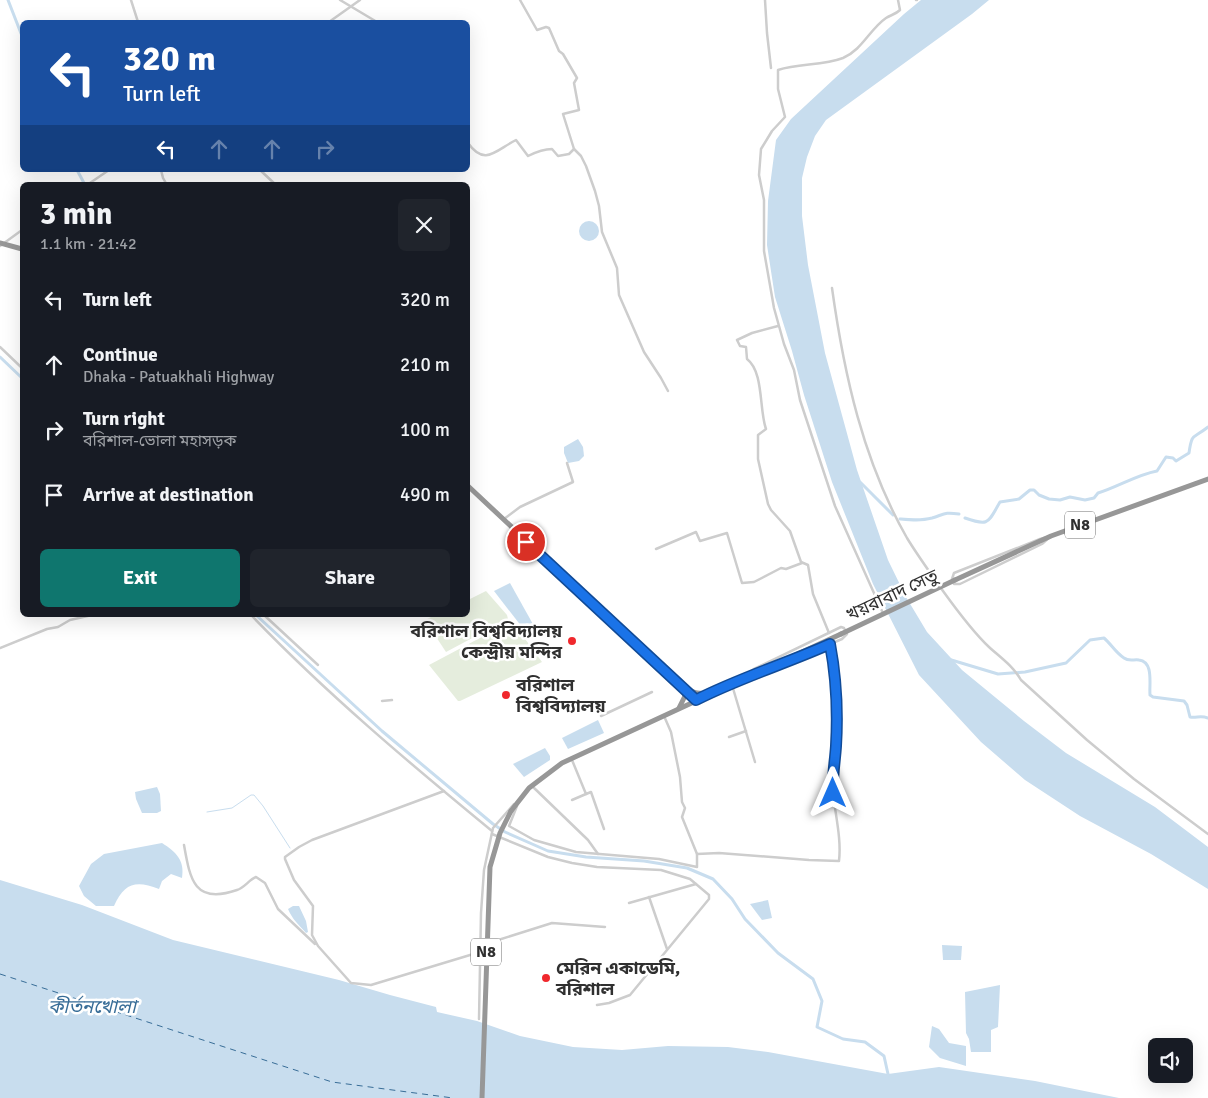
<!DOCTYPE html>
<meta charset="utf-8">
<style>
body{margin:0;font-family:Signika,"Noto Sans Bengali",sans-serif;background:#20242c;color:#f1f3f6;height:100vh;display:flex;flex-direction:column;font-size:19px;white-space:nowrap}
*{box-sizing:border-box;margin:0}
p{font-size:16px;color:#9ea1a6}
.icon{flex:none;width:28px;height:28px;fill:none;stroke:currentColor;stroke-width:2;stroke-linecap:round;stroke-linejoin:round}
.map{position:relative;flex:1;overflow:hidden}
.drawer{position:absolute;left:20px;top:182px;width:450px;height:435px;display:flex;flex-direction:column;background:#171b24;border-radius:8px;box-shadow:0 5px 20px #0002}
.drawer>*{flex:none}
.hud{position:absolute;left:20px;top:20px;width:450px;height:152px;border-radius:8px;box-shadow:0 5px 20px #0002;background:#1a4fa0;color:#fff;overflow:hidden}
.controls{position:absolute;left:1148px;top:1038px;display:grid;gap:10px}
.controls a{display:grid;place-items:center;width:45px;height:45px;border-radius:8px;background:#171b24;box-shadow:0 5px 20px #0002;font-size:25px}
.pin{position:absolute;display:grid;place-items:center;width:42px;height:42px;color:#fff;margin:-21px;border:2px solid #fff;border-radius:50%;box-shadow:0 1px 5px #0007}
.me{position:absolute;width:55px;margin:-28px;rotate:0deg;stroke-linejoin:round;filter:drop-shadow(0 0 4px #0008)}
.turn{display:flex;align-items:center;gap:18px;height:105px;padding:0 20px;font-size:22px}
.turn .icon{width:65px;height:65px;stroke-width:2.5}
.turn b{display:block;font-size:35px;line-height:42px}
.lanes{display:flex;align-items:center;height:48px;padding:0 20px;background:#0003;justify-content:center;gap:25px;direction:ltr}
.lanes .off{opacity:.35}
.round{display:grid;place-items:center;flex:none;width:52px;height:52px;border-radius:8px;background:#20242c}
.head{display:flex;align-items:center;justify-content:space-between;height:85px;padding:0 20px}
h1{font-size:30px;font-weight:800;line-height:38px}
.primary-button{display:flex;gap:10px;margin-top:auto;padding:10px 20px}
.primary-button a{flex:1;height:58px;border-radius:8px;background:#0f766e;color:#fff;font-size:20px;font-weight:800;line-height:58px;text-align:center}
.primary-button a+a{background:#20242c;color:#f1f3f6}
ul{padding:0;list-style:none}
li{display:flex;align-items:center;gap:15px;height:65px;padding:0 20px}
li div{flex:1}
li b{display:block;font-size:19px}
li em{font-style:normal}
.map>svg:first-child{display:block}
</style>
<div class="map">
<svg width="1208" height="1098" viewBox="0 0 1208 1098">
<rect width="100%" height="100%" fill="#fff"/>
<g fill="#e5eddd">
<polygon points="486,591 507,615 508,619 446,652 425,620 435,615 468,615 468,600"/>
<polygon points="512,621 542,662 460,701 458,701 429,665"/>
</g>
<g fill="#c8ddee">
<polygon points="921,0 989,0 972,14 826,120 815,136 807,157 802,178 802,216 808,265 825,353 857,470 888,560 906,597 927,632 962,670 1024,721 1066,753 1155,807 1208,847 1208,889 1151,854 1080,816 1025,780 981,742 919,675 873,584 832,482 804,395 792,351 775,297 767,245 768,201 776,140 791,119 904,14"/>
<circle cx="589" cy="231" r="10"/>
<polygon points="578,439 583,447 584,456 579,461 568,463 564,453 564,447"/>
<polygon points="510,583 534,626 525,631 494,591"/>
<polygon points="598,720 604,733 568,749 562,738"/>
<polygon points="545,748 550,756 550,760 524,777 513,764"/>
<polygon points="157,787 160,794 161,811 157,813 142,813 136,799 135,792"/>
<path d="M162,843C176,852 185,860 182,878L171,874L162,881L159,889C136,880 124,883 114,906H96L84,896L79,886L91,864L104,854Z"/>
<polygon points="0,880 82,905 173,940 339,980 390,995 436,1007 437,1012 477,1021 520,1036 573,1047 622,1050 668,1046 728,1047 768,1052 888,1074 939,1067 1035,1081 1119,1098 0,1098"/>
<polygon points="768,900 772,918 762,920 750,904"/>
<path d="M293,906H299L306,921L308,932L306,933C299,925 292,919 288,909Z"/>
<polygon points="942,945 962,946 961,960 943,960"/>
<polygon points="1000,985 998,1027 991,1030 991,1052 971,1052 969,1039 966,1033 965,992"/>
<polygon points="932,1026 939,1029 949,1043 966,1046 966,1066 940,1058 929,1047"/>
</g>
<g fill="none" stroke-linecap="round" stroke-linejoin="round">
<polyline stroke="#c8ddee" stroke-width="1" points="207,812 232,808 251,795 254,795 263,806 290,848"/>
<g stroke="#c8ddee" stroke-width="3">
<polyline points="8,0 22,36"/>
<polyline points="77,170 84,183"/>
<polyline points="0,357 22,378"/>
<polyline points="860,482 893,515"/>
<path d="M965,518C990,527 988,522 1000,502L1019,499L1030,490H1034L1039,495L1049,499L1060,500L1070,497L1085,500L1094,498L1098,493C1118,487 1136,475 1157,471L1166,457L1173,458L1176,461L1189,453C1192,432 1193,439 1208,427"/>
<path d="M900,519C911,520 921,521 932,518C945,514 944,512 959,514"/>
<polyline points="256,615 382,731 493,824 505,832 548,851 586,857 644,861 687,868 713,879 732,899 745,919 778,953 813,979 822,1001 817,1027 843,1039 865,1042 884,1056 888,1074 887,1078"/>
<path d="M948,659L998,674L1025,672L1066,663L1090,640L1104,638C1111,644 1116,653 1124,658C1129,662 1134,659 1139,660C1154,662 1149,684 1150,695L1153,697L1184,701L1187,705L1190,717C1197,718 1201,715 1208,718"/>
</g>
<polyline stroke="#386d97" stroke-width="1" stroke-dasharray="6 5" stroke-linecap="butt" points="0,974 332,1082 453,1098"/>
<g stroke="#cdcdcd" stroke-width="2.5">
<polyline points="131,0 138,22"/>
<polyline points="340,0 377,22"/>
<polyline points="765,0 767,33 771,68"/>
<polyline points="916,0 917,0"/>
<polyline points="329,22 360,0"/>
<path d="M468,143C485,167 496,150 516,140L528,156C536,152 543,149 552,149L558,156L569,154L574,149L563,114L579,110L574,83L577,78L563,54L559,51L549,28L546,27L537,30L520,0"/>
<polyline points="574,149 581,156 586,166 595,191 599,206 602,232 617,268 619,295 644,352 661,378 668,391"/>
<polyline points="161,170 163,178 167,185"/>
<polyline points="260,170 276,185"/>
<polyline points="87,185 109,170"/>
<polyline points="0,246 22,230"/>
<path d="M832,288C844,374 863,461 907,538C918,556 931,574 943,591C956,609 973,632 989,647C1001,658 1013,666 1021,680L1087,740L1134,779L1208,834"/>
<path d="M778,326L752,333L737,340L740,346L746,347L747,359C764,372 759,410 766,429L758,435V459L768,504L771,510L790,531L801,562L808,565L813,594L829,633"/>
<polyline points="0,347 22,368"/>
<polyline points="504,519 520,507 573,482 567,463"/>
<polygon points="1051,536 1042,544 960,584 954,584 952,579 954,573 1040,539"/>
<polyline points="656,549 696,532 700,541 727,533 742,583 754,582 781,568 786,569 802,563"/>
<path d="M882,611L835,506L800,400L794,370L784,344L774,308L764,251V200L759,175L761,149L772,131L785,117L778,89V70C799,63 822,66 843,58C862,50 870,29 886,18C891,15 896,14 900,10L898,0"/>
<path d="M251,615C326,693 408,762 492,831"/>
<polyline points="264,615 318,665"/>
<polygon points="841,627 844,628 847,634 842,639 757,675 737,681 754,669"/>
<polyline points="0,648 47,629 58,627 70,620 92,615"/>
<polyline points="732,685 755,762"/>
<polyline points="382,701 392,700"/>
<polyline points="601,716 652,692"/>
<polyline points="729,737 746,731"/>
<polyline points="572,760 586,794 591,792 604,829"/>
<polyline points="532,786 588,840 598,854"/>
<polyline points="444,791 312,840 299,847 285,857 285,859 294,880 313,906 312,935 318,946 351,983 371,985 480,952"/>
<polyline points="572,800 586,794"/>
<polyline points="517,806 509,826 534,840 576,852 659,859 697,867 697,854 682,817 685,808 682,802 680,777 671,732 664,716"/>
<polyline points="492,834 548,857 572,863 597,867 661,870 690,879 709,895 709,899 630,995 609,1003 597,1005"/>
<path d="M184,845C190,879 194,905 237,890C244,888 249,880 256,877L265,883L278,909L315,944"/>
<path d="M697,854L719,853L809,860L839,861C842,835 833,807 832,781C832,770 835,758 836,747C838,715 836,675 830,644"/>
<polyline points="649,897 667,949"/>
<polyline points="629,903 696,884"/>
<polyline points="480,943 495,941 552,923 605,927"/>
<polyline points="479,1019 481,913 484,870 493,828 514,804"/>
</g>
<g stroke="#979797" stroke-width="5">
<polyline points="0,243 22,249"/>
<polyline points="468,486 696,700"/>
<polyline points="955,580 1051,536 1208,479"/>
<polyline points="685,689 697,693 708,694"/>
<polyline points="679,708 685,696 682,688"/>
<polyline points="511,811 529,788 562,763 841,634"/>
</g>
<g stroke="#979797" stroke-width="5">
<polyline points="841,634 955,580"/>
<polyline points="482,1098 490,867 500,833 511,811"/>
</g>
</g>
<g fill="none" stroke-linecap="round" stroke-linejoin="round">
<defs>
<path id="route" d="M526,542L696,700C739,678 785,664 830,644C836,676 838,713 836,746C835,762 832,777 833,793"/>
</defs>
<use href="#route" stroke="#114b97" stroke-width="12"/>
<use href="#route" stroke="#1a73e8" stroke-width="9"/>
</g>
<g fill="#f0282d" stroke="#fff" stroke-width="2">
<circle cx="572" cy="641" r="5"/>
<circle cx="506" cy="695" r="5"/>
<circle cx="546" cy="978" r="5"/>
</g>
<g text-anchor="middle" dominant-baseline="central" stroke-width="5" stroke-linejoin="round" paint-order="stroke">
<g fill="#fff" stroke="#6e6e6e" stroke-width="1">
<rect x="1065" y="511.5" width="30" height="27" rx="4"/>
<rect x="471" y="938.5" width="30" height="27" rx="4"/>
</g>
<g font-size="16" font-weight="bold" fill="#303030">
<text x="1080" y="525">N8</text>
<text x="486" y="952">N8</text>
</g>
<g font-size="18" fill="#303030" stroke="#fff">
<text transform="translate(892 595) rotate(-25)">খয়রাবাদ সেতু</text>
</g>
<g font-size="18" font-weight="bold" fill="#303030" stroke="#fff" text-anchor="start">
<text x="562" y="631" text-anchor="end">বরিশাল বিশ্ববিদ্যালয়<tspan x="562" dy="21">কেন্দ্রীয় মন্দির</tspan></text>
<text x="516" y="685">বরিশাল<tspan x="516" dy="21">বিশ্ববিদ্যালয়</tspan></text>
<text x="556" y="968">মেরিন একাডেমি,<tspan x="556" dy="21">বরিশাল</tspan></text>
</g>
<g font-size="19" font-style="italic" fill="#386d97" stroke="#fff">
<text x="92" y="1007">কীর্তনখোলা</text>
</g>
</g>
</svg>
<div class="controls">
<a><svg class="icon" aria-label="sound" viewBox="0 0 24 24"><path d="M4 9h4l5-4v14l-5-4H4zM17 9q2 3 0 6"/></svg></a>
</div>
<div class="pin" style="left:526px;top:542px;background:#d93025"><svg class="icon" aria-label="arrive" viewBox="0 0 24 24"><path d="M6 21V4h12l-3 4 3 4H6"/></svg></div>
<svg class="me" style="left:833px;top:793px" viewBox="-20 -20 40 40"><path d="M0-17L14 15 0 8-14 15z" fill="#1a73e8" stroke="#fff" stroke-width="4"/></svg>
<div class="hud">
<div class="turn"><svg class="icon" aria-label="left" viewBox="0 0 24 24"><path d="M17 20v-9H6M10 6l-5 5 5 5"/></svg><div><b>320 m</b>Turn left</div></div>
<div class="lanes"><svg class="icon" aria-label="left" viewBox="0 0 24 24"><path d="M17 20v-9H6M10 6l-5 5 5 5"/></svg><svg class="icon off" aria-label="ahead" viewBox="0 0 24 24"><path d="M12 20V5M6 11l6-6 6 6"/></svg><svg class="icon off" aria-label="ahead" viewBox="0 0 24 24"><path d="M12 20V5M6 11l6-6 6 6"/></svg><svg class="icon off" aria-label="right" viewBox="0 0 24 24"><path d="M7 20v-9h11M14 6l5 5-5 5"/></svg></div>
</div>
<section class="drawer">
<div class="head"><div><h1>3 min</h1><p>1.1 km · 21:42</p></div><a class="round"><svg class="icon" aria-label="close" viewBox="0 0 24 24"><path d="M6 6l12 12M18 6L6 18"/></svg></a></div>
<ul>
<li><svg class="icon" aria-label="left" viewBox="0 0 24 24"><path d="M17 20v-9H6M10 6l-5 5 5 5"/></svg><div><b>Turn left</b></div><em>320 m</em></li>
<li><svg class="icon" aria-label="ahead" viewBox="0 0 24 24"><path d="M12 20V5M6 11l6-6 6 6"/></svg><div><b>Continue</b><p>Dhaka - Patuakhali Highway</p></div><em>210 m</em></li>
<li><svg class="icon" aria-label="right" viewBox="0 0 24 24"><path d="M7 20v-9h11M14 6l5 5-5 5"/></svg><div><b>Turn right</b><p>বরিশাল-ভোলা মহাসড়ক</p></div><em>100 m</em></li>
<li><svg class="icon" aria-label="arrive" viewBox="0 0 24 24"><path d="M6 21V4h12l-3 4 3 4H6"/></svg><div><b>Arrive at destination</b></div><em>490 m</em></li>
</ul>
<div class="primary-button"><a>Exit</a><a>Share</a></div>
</section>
</div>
